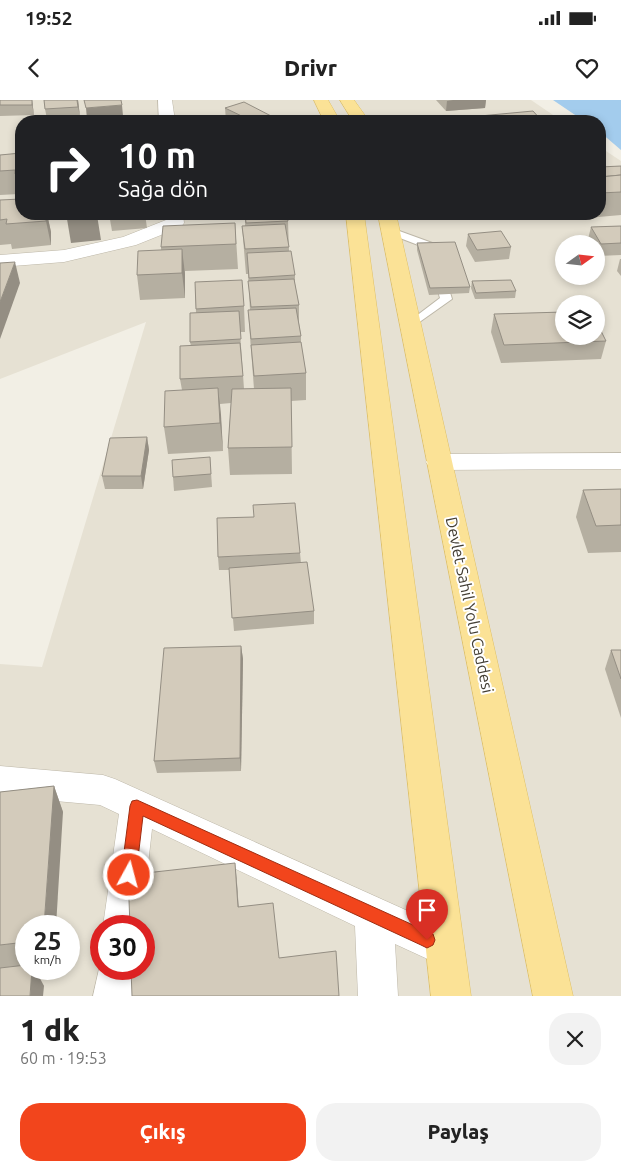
<!DOCTYPE html>
<html lang="tr">
<meta charset="utf-8">
<style>
body{margin:0;font-family:Ubuntu,sans-serif;background:#f2f2f2;color:#222;height:100vh;display:flex;flex-direction:column;font-size:19px;white-space:nowrap}
*{box-sizing:border-box;margin:0}
p{font-size:16px;color:#767676}
.icon{flex:none;width:28px;height:28px;fill:none;stroke:currentColor;stroke-width:2;stroke-linecap:round;stroke-linejoin:round}
.map{position:relative;height:896px;overflow:hidden}
.panel{display:flex;flex-direction:column;background:#fff;flex:1}
.panel>*{flex:none}
.top-card{position:absolute;left:15px;top:15px;width:591px;height:105px;border-radius:20px;box-shadow:0 2px 8px #0003;background:#202124;color:#fff;overflow:hidden}
.needle{width:32px;rotate:75deg}
.buttons{position:absolute;left:555px;top:135px;display:grid;gap:10px}
.buttons a{display:grid;place-items:center;width:50px;height:50px;border-radius:50%;background:#fff;box-shadow:0 2px 8px #0003;font-size:25px}
.speed{position:absolute;left:15px;top:815px;display:flex;gap:10px;font-size:25px;font-weight:700;text-align:center}
.speed>*{display:grid;place-content:center;width:65px;height:65px;border-radius:50%;background:#fff;box-shadow:0 2px 8px #0003;line-height:1}
.speed small{font-size:12px;font-weight:400}
.speed .limit{border:8px solid #d22;background:#fff;color:#111}
.pin{position:absolute;display:grid;place-items:center;width:42px;height:42px;color:#fff;margin:-51px -21px;border-radius:50% 50% 50% 0;rotate:-45deg;box-shadow:0 0 5px #0007}
.pin .icon{rotate:45deg}
.me{position:absolute;width:55px;margin:-28px;rotate:7deg;stroke-linejoin:round;filter:drop-shadow(0 0 4px #0008)}
.turn{display:flex;align-items:center;gap:18px;height:105px;padding:0 20px;font-size:22px}
.turn .icon{width:65px;height:65px;stroke-width:2.5}
.turn b{display:block;font-size:35px;line-height:42px}
.round{display:grid;place-items:center;flex:none;width:52px;height:52px;border-radius:20px;background:#f2f2f2}
.summary{display:flex;align-items:center;justify-content:space-between;height:85px;padding:0 20px}
h1{font-size:30px;font-weight:800;line-height:38px}
.primary-button{display:flex;gap:10px;margin-top:auto;padding:10px 20px}
.primary-button a{flex:1;height:58px;border-radius:20px;background:#f2451c;color:#fff;font-size:20px;font-weight:800;line-height:58px;text-align:center}
.primary-button a+a{background:#f2f2f2;color:#222}
.status{display:flex;justify-content:space-between;align-items:center;height:35px;padding:0 25px;background:#fff;direction:ltr}
.status svg{height:14px;fill:currentColor}
header{display:flex;justify-content:space-between;align-items:center;height:65px;padding:0 20px;background:#fff;font-size:22px;font-weight:800}
.map>svg:first-child{display:block}
</style>
<div class="status"><b>19:52</b><svg viewBox="0 0 49 12"><path d="M0 12V9h3v3zM5 12V6h3v6zM10 12V3h3v9zM15 12V0h3v12zM26 1h20v11H26zM47 4h2v5h-2z"/></svg></div>
<header><svg class="icon" aria-label="back" viewBox="0 0 24 24"><path d="M15 5l-7 7 7 7"/></svg>Drivr<svg class="icon" aria-label="heart" viewBox="0 0 24 24"><path d="M12 20l-8-8c-3-5 5-10 8-4 3-6 11-1 8 4z"/></svg></header>
<div class="map">
<svg width="621" height="896" viewBox="0 0 621 896">
<rect width="100%" height="100%" fill="#f2efe5"/>
<path fill="#e6e1d3" fill-rule="evenodd" d="M0,0H531L562,21H21V114H600V47L621,61V896H0V564L42,567L146,222L0,279ZM564,144H596V176H564ZM564,204H596V236H564ZM26,826H69V869H26ZM101,826H144V869H101Z"/>
<polygon fill="#a3cced" points="553,0 621,0 621,50 600,32 600,21 584,21"/>
<g fill="none" stroke-linecap="round" stroke-linejoin="round">
<defs>
<polygon id="service" points="391,128 435,144 452,199 411,228 405,225 407,223 440,198 426,148 387,133 386,131"/>
<g id="minor">
<polygon points="158,0 172,0 175,21 159,21"/>
<polygon points="165,114 183,114 184,123 181,127 136,145 64,162 0,167 0,155 64,150 123,137 166,120"/>
<polygon points="621,353 621,369 439,370 430,368 426,362 430,356 439,354"/>
<polygon points="0,666 103,675 115,679 459,834 464,848 459,862 445,867 395,844 398,896 358,896 355,826 152,729 141,826 103,826 119,714 100,705 0,696"/>
<polygon points="101,860 101,869 137,869 133,896 93,896"/>
</g>
<g id="primary">
<polygon points="314,0 328,0 340,21 324,21"/>
<polygon points="340,0 354,0 369,21 353,21"/>
<polygon points="346,114 364,114 471,896 431,896"/>
<polygon points="378,114 396,114 573,896 533,896"/>
</g>
</defs>
<use href="#service" stroke="#bdb7a8" stroke-width="2"/>
<use href="#minor" stroke="#bdb7a8" stroke-width="1"/>
<use href="#primary" stroke="#dfc066" stroke-width="1"/>
<use href="#service" fill="#fff" fill-rule="evenodd"/>
<use href="#minor" fill="#fff" fill-rule="evenodd"/>
<use href="#primary" fill="#fbe296" fill-rule="evenodd"/>
</g>
<g fill="#b5afa1">
<polygon points="0,0 32,0 34,15 0,16"/>
<polygon points="44,0 78,0 80,17 47,19 45,9"/>
<polygon points="436,0 486,0 485,8 446,11"/>
<polygon points="225,8 273,17 273,21 226,21"/>
<polygon points="480,16 542,21 479,21"/>
<polygon points="21,53 21,98 20,98 19,94 0,95 0,55"/>
<polygon points="621,66 621,115 587,118 584,114 537,119 533,114 600,114 600,67"/>
<polygon points="0,100 21,114 47,114 51,132 51,145 12,149 11,144 0,145"/>
<polygon points="109,114 145,114 147,128 112,131"/>
<polygon points="212,114 287,114 288,121 289,151 295,175 295,184 299,205 299,223 301,236 301,245 306,273 306,300 291,301 292,374 230,375 228,348 231,303 220,304 223,351 168,354 164,327 182,290 180,279 191,246 190,242 196,213 195,182 244,206 245,232 240,232 244,289 254,289 248,210 250,210 248,174 246,174 242,126 245,126 245,118 212,119"/>
<polygon points="235,123 238,169 185,171 185,198 140,200 137,175 161,150 161,147"/>
<polygon points="621,126 621,155 598,156 596,153 596,144 591,144 588,139 591,127"/>
<polygon points="468,134 511,147 509,159 475,162 466,146"/>
<polygon points="417,143 470,187 469,193 429,195 417,150"/>
<polygon points="620,159 621,159 621,176 617,171"/>
<polygon points="472,181 516,191 515,198 475,199 471,188"/>
<polygon points="494,214 606,241 601,259 501,263 491,232"/>
<polygon points="147,337 149,350 143,389 105,389 102,376"/>
<polygon points="210,357 212,387 174,391 173,377"/>
<polygon points="621,389 621,452 588,453 576,417 583,390"/>
<polygon points="300,453 301,463 314,511 314,524 234,531 229,470 219,470 218,457"/>
<polygon points="241,546 243,559 241,671 157,673 154,661"/>
<polygon points="611,550 621,550 621,618 605,569"/>
<polygon points="54,686 63,712 26,826 26,869 44,886 0,896 0,692"/>
</g>
<g fill="#948e83">
<polygon points="32,0 34,15 32,5"/>
<polygon points="77,0 78,0 80,17 78,7"/>
<polygon points="453,0 486,0 485,8 446,11 447,1"/>
<polygon points="122,5 123,16 87,19 86,8"/>
<polygon points="273,17 273,21 258,21"/>
<polygon points="46,114 47,114 51,132 51,145 46,121"/>
<polygon points="97,115 101,140 71,143 67,119"/>
<polygon points="182,149 185,174 185,198 182,173"/>
<polygon points="15,162 20,183 0,239 0,202"/>
<polygon points="218,288 221,315 223,351 220,323"/>
<polygon points="147,337 149,350 143,389 141,376"/>
<polygon points="241,546 243,559 241,671 240,658"/>
<polygon points="54,686 63,712 56,826 44,826"/>
<polygon points="235,763 237,783 240,826 238,807"/>
<polygon points="32,869 35,869 44,886 43,896 30,896"/>
</g>
<g fill="#d3cbbb" stroke="#948e83">
<rect x="0" y="0" width="32" height="5"/>
<polygon points="44,0 77,0 78,7 45,9"/>
<polygon points="84,0 121,0 122,5 86,8"/>
<polygon points="244,2 273,17 258,21 252,21 225,8"/>
<polygon points="533,11 542,21 484,21 480,16"/>
<polygon points="73,17 73,21 42,21 42,20"/>
<polygon points="21,53 21,74 15,74 15,70 0,71 0,55"/>
<polygon points="621,66 621,75 600,77 600,67"/>
<polygon points="621,75 621,92 600,93 600,77"/>
<polygon points="21,99 21,114 46,114 46,121 6,124 7,119 0,120 0,100"/>
<polygon points="66,114 97,114 97,115 67,119"/>
<polygon points="245,114 287,114 288,121 246,123"/>
<polygon points="235,123 236,144 161,147 163,126"/>
<polygon points="285,124 289,147 245,149 242,126"/>
<polygon points="621,126 621,143 601,144 591,127"/>
<polygon points="501,131 511,147 477,150 468,134"/>
<polygon points="455,142 470,187 430,188 417,143"/>
<polygon points="182,149 182,173 137,175 138,151"/>
<polygon points="291,151 295,175 249,178 247,153"/>
<polygon points="15,162 0,202 0,163"/>
<polygon points="294,179 299,205 251,207 248,181"/>
<polygon points="242,180 244,206 196,209 195,182"/>
<polygon points="511,180 516,191 476,193 472,181"/>
<polygon points="296,208 301,236 251,239 248,210"/>
<polygon points="239,211 241,239 190,242 190,213"/>
<polygon points="564,212 564,236 596,236 596,221 606,241 504,245 494,214"/>
<polygon points="301,242 306,273 254,276 251,245"/>
<polygon points="240,243 243,276 180,279 180,246"/>
<polygon points="218,288 220,323 164,327 165,291"/>
<polygon points="291,288 292,347 228,348 232,289"/>
<polygon points="147,337 141,376 102,376 110,338"/>
<polygon points="210,357 211,374 173,377 172,360"/>
<polygon points="621,389 621,425 596,426 583,390"/>
<polygon points="295,403 300,453 218,457 217,418 254,417 253,405"/>
<polygon points="307,462 314,511 232,518 229,468"/>
<polygon points="241,546 240,658 154,661 164,548"/>
<polygon points="611,550 621,550 621,579"/>
<polygon points="54,686 44,826 26,826 26,842 0,845 0,692"/>
<polygon points="235,763 238,807 273,803 279,858 336,851 339,896 132,896 131,869 144,869 144,826 130,826 128,775"/>
<polygon points="26,865 26,869 32,869 30,896 0,896 0,868"/>
</g>
<polygon fill="#f2451c" stroke="#9d2d12" points="137,700 433,834 435,840 433,845 427,848 421,845 143,716 136,775 134,780 129,782 123,780 121,775 130,706 132,701"/>
<g text-anchor="middle" dominant-baseline="central" stroke-width="4" stroke-linejoin="round" paint-order="stroke">
<g font-size="16" fill="#443f35" stroke="#fff">
<text transform="translate(470 505) rotate(78)">Devlet Sahil Yolu Caddesi</text>
</g>
</g>
</svg>
<div class="buttons">
<a><svg class="needle" viewBox="-14 -14 28 28"><path d="M0-13l5 13h-10z" fill="#e53935"/><path d="M0 13l5-13h-10z" fill="#767676"/></svg></a>
<a><svg class="icon" aria-label="layers" viewBox="0 0 24 24"><path d="M12 4l9 5-9 5-9-5zM3 14l9 5 9-5"/></svg></a>
</div>
<div class="speed"><div>25<small>km/h</small></div><div class="limit">30</div></div>
<div class="pin" style="left:427px;top:840px;background:#d93025"><svg class="icon" aria-label="arrive" viewBox="0 0 24 24"><path d="M6 21V4h12l-3 4 3 4H6"/></svg></div>
<svg class="me" style="left:129px;top:775px" viewBox="-20 -20 40 40"><circle r="17" fill="#f2451c" stroke="#fff" stroke-width="3"/><path d="M0-11L8 9 0 5-8 9z" fill="#fff"/></svg>
<div class="top-card">
<div class="turn"><svg class="icon" aria-label="right" viewBox="0 0 24 24"><path d="M7 20v-9h11M14 6l5 5-5 5"/></svg><div><b>10 m</b>Sağa dön</div></div>
</div>
</div>
<section class="panel">
<div class="summary"><div><h1>1 dk</h1><p>60 m · 19:53</p></div><a class="round"><svg class="icon" aria-label="close" viewBox="0 0 24 24"><path d="M6 6l12 12M18 6L6 18"/></svg></a></div>
<div class="primary-button"><a>Çıkış</a><a>Paylaş</a></div>
</section>
